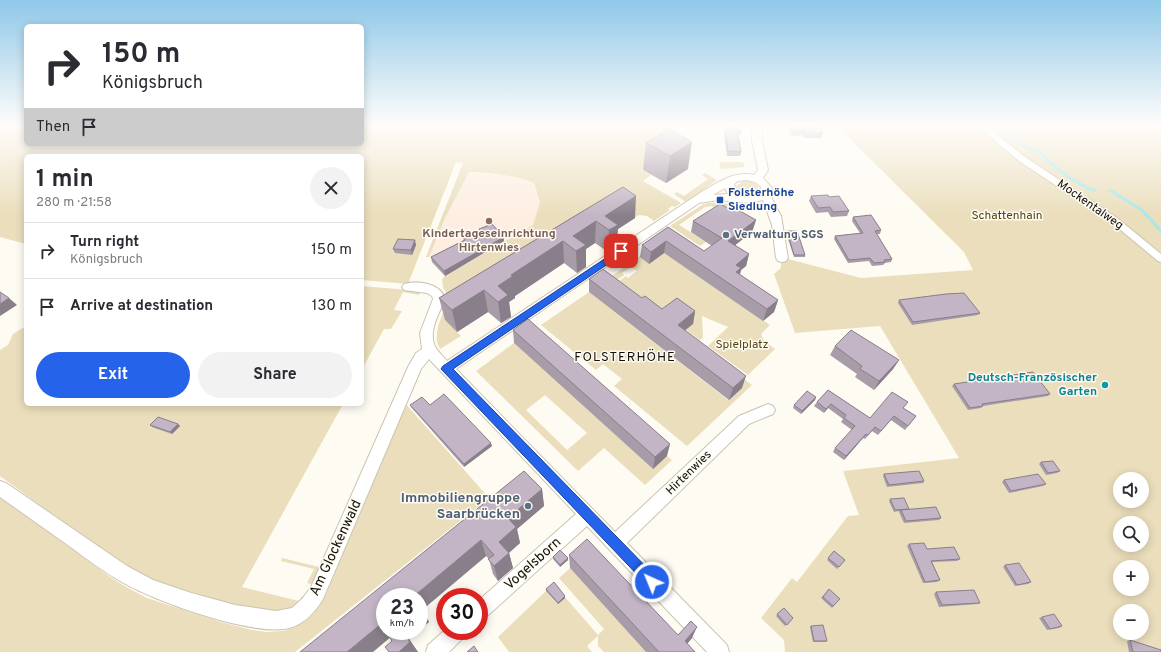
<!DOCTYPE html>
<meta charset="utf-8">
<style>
body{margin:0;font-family:Overpass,sans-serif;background:#f2f2f3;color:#2b2b33;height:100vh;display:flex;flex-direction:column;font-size:15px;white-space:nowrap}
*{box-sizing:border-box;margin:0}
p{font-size:13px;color:#7c7c81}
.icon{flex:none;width:22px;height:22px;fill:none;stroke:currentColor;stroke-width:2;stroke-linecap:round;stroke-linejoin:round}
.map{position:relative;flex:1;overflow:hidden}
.panel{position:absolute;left:24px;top:154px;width:340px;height:252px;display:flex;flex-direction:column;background:#fff;border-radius:6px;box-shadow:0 2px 10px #0003}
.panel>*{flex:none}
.banner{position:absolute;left:24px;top:24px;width:340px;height:122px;border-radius:6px;box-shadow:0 2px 10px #0003;background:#fff;color:#2b2b33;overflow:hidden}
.controls{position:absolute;left:1113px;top:472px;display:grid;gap:8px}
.controls a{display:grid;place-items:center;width:36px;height:36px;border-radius:50%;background:#fff;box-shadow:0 2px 10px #0003;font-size:20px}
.speed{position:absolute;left:376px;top:588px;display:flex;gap:8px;font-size:20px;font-weight:700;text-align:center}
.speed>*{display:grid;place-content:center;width:52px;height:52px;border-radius:50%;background:#fff;box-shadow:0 2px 10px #0003;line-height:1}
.speed small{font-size:10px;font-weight:400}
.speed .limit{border:6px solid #d22;background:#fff;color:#111}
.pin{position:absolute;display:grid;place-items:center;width:34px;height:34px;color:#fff;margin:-17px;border-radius:8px;box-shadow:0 2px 6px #0006}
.me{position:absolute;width:44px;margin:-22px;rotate:316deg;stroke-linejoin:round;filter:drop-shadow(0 0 3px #0008)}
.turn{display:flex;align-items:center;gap:14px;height:84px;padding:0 12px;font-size:18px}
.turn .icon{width:52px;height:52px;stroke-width:2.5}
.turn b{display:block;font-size:28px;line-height:34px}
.then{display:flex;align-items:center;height:38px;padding:0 12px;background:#0003;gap:8px;font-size:15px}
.round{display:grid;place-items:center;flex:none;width:42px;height:42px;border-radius:21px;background:#f2f2f3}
.overview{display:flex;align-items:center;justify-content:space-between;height:68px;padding:0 12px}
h1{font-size:24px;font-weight:700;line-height:30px}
.cta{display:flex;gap:8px;margin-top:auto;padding:8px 12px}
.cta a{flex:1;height:46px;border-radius:24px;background:#2563eb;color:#fff;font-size:16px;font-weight:700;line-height:46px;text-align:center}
.cta a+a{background:#f2f2f3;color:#2b2b33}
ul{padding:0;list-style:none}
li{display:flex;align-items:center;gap:12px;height:56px;padding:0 12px;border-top:1px solid #e1e1e2}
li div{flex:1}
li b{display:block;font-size:15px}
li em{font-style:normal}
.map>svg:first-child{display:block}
</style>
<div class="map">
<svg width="1161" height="652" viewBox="0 0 1161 652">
<rect width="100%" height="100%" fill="#fefbf3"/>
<polygon fill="#fdeee1" points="469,172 510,176 534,183 540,202 533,225 445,276 429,257 445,218"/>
<g fill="#eadebc" fill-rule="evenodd">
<path d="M0,125H26V144H362V125H672C673,153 663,157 642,170L651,175L643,181L681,203L675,207L672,206L668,209L670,210L654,221L647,216L639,215L445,320L461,336L440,349C430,334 445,313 448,297L443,287L442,279L445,276L533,225L540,202L534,183C513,175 492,173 469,172L445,218L429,257H426L463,163L456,162L408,284L362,280V156H26V244L0,237Z"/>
<path d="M836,125H1161V652H785L784,640L761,618L792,578L797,582L848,516L859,515L843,471L959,458L880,326L795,333L774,274L781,268V263L788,259L861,278L973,270L964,252ZM1120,479H1142V501H1120ZM1120,523H1142V545H1120ZM1120,567H1142V589H1120ZM1120,611H1142V633H1120Z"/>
<polygon points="719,162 743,162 745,167 721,169"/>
<polygon points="705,173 717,180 686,202 674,194 677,192 684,196 708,179 702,175"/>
<path d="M743,181C749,181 756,182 759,189V191L751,195L740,192L736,186Z"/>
<polygon points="708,203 762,205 768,209 763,210 762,208 717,206 714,208 712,206 705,207 679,225 706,242 700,246 670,226 702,205"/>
<polygon points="655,247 770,325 761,334 764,341 775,349 748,375 708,346 728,327 702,316 703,337 700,340 686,330 692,323 667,316 619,281 626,276 628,278 637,271 631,267 622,273 624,275 617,280 612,276 644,253"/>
<polygon points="362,286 420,291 419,295 403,292 394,310 402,311 391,329 384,329 362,369"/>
<polygon points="589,292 728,400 741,389 737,374 752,385 687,446 614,386 622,379 603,364 596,370 541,325"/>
<polygon points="26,326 26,404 343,404 242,587 299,601 302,596 308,597 287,612 275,611 232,604 161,583 140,574 59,519 0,476 0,350 8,345 13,334"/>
<path d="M514,343L652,468L667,456L672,460L645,485L604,448L578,471L476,371ZM545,395L587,433L567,450L526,410Z"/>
<polygon points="405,403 489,498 295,652 0,652 0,496 110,577 128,588 147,598 221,622 252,630 267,632 284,631 298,625 312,615 326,595"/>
<polygon points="327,551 330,552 315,585 307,583 314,569 281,561 282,558 319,567"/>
<polygon points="570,568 646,652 604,652 598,646 598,636 587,646 592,652 509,652 498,637 546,591 558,604 565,597 598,635 604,629 559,578"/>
</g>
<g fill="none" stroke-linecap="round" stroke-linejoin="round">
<g stroke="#a9e7ea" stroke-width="3">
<polyline points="994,125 1018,143 1041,153 1050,163 1070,178 1088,188 1095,190"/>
<polyline points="1111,191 1142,210 1161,231"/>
</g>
<defs>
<polygon id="pedestrian" points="976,125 985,125 1025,157 1117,218 1161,254 1161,262 1158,261 1111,222 1019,161"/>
<g id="minor">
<path d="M752,125H762V140L768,170L763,178L772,188L770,195L781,216L788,258L786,261L782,262L778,261L776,258L772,225L763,200L749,203L719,200L699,203L456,369L615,532L739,416L768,404L773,406L775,410L773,414L749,424L627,543L727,645L729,652H707L587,526L485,618L479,621V600L576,514L429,359L421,369L323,599C315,612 305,624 289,628C254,637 154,601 122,582C104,572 88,560 72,548C48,531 24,514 0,497V481L6,483L127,566L153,580L188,592L235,605L276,611L292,608L302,599L311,587L408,367L416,353L422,349L420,333L433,299L432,296L427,293L404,290L402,287L404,284C417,280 441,283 445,299C440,312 429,329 434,344C436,350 443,356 447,361L700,193C717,183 734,170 754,175L758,170L752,140ZM747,180L755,182L761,187L760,193C750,198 737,196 734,184L738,181ZM725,188L728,194L713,195Z"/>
<polygon points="445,630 467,631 464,637 449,652 426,652 428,645"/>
</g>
</defs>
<use href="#pedestrian" stroke="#cac4b0" stroke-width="2"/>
<use href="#minor" stroke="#cac4b0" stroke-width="2"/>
<use href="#pedestrian" fill="#fff" fill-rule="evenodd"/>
<use href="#minor" fill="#fff" fill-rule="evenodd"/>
</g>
<g fill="#a89ca9">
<polygon points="726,125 741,125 742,130 741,135 738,135 741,152 740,156 727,156 724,134 725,130 727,130"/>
<polygon points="787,125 822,125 822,131 823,133 821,138 804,138 802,135 792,136 787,127"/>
<polygon points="669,129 688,169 666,183 643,170 646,143"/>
<polygon points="623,187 635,218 618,229 616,247 608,252 595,243 586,249 586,267 577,273 564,263 515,296 515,298 509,302 511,317 501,323 488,312 457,332 445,320 439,298"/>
<polygon points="811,196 829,197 849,211 847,216 831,217 828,212 816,213 809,201"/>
<polygon points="728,208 756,220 752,232 735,245 749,254 746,266 741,270 740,275 778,300 774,312 763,321 664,253 649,264 640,257 642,245 668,227 704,251 712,246 691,232 693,221"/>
<polygon points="853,217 881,230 880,234 877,234 892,259 891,262 885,263 883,265 872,266 869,261 848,263 834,239 835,236 860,233 852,221"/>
<polygon points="479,229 504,241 445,276 432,262 431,257 464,240 463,238 480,231"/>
<polygon points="787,231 805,255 805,257 794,257 786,233"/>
<polygon points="416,245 412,255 395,253 393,249"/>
<polygon points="589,279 642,298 662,309 695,311 693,324 684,331 742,388 729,400 589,292"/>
<polygon points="899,300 980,313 978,315 912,325 898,303"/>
<polygon points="513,330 667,456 653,469 514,343"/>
<polygon points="835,346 899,360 893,369 874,390 855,377 857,374 830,355"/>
<polygon points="954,384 1050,394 1048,396 983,406 981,408 968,410 952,386"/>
<polygon points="828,390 870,418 903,408 916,416 905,430 891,420 878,435 872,431 865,439 863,438 844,460 833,452 835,448 852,430 841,422 843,419 828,408 824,413 814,406 817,402"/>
<polygon points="816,397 815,400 801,414 793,408 794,405"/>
<polygon points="410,405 430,405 492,446 464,467 411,407"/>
<polygon points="178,424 180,426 172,434 152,427 150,425"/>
<polygon points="1041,462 1060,471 1057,473 1046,475 1039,464"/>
<polygon points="884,474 924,481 923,483 887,487 883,476"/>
<polygon points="1004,480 1046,484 1043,486 1009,493 1002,482"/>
<polygon points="542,489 544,506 517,529 520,543 509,553 513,568 498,581 493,574 489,559 486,556 422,610 429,622 419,630 419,597 385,631 418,631 409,639 418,652 389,652 392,641 390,637 300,652"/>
<polygon points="890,499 909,509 941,518 939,520 904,523 899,512 899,511 894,512 889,501"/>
<polygon points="909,544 927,549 960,559 957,561 932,562 940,580 937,582 923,583 907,546"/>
<polygon points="834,551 845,560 837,569 827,560"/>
<polygon points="569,555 678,635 692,638 687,644 695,652 646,652 570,568"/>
<polygon points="553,557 568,558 568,560 560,567 553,559"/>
<polygon points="1005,565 1031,582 1028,584 1015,586 1003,567"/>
<polygon points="546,589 565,598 558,604 546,591"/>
<polygon points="829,589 840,599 832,608 821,598"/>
<polygon points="936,592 980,603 977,604 939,607 934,594"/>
<polygon points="784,608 793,618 785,626 776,616"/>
<polygon points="1042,617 1062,626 1059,628 1047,630 1039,618"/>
<polygon points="811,626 827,641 825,642 813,642 810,627"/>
<polygon points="1130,640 1161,652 1129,652 1127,641"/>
</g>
<g fill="#887f8a">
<polygon points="692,142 688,169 666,183 670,156"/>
<polygon points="636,196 635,218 618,229 616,247 608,252 609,230 605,216"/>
<polygon points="756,220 752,232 725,253 728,241"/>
<polygon points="596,221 595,243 586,249 586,267 577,273 576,251 573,236"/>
<polygon points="504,237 504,241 445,276 444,271"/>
<polygon points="415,240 416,245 412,255 411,250"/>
<polygon points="563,241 564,263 515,296 515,298 509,302 511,317 501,323 498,302 498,286 511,275"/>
<polygon points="666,241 664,253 649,264 651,252"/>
<polygon points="749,254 746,266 741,270 738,280 733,276 736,265"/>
<polygon points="484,290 488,312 457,332 452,310"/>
<polygon points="9,298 17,305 0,316 0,304"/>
<polygon points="778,300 774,312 763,321 767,309"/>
<polygon points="695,311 693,324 675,338 678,325"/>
<polygon points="899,360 893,369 874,390 879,381"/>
<polygon points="746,376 742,388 729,400 733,388"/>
<polygon points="816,397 815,400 801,414 802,411"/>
<polygon points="831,404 828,408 824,413 826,409"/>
<polygon points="178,424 180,426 172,434 170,432"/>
<polygon points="866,434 863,438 844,460 846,456"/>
<polygon points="491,443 492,446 464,467 464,464"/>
<polygon points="670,444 667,456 653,469 655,457"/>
<polygon points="542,489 544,506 517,529 520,543 503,558 499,542 508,518"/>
<polygon points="481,540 486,556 422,610 429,622 419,630 419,597 413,597"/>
<polygon points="509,553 513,568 498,581 494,566"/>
<polygon points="568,558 568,560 560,567 560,565"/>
<polygon points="565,596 565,598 558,604 558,603"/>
<polygon points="381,624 385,628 385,631 387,631 392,636 373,652 347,652"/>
<polygon points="697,627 692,638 680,652 685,641"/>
<polygon points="402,631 418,631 409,639 418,652 399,652"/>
</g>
<g fill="#c3b5c5" stroke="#887f8a">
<polygon points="727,125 741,125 742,130 737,130 741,152 728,151 725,130 732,130 728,130"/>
<polygon points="790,125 822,125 822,129 821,129 823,133 806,134 804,130 793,131"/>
<polygon points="669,129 692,142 670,156 646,143"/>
<polygon points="623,187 636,196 605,216 618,225 609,230 596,221 573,236 586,245 576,251 563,241 511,275 513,276 498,286 508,295 498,302 484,290 452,310 439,298"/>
<polygon points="828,195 829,197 839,196 849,211 833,212 830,207 818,208 811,196"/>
<polygon points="720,204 728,208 731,206 756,220 728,241 749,254 736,265 741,268 736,272 778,300 767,309 666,241 651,252 642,245 668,227 704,251 722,238 693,221"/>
<polygon points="871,215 881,230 875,231 892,259 884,260 885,262 874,263 870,258 849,260 835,236 863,233 853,217"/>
<polygon points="492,224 504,237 444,271 431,257 465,240 463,238 480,231 479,229"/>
<polygon points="787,231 797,231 805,255 794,255"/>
<polygon points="398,239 415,240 411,250 393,249"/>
<polygon points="603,269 642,298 645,296 662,309 677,298 695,311 678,325 746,376 733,388 589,279"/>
<polygon points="0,292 9,298 0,304"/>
<polygon points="964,293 980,313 913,322 899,300 946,294"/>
<polygon points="528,319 670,444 655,457 513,330"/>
<polygon points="851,330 899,360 879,381 860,369 862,366 835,346"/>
<polygon points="1033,372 1050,394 982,404 983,406 970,408 954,384"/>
<polygon points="828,390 870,418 892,392 908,402 903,408 916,416 908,426 894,416 881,431 875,427 868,435 866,434 846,456 835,448 855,426 844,418 846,415 831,404 826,409 817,402"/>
<polygon points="807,391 816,397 802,411 794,405"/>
<polygon points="444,394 491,443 464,464 410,405 422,397 430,405"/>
<polygon points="158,417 178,424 170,432 150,425"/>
<polygon points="1053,461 1060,471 1048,473 1041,462"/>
<polygon points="524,471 542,489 508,518 516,527 499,542 509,553 494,566 488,559 494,555 481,540 413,597 385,597 385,630 381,624 347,652 300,652"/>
<polygon points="919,471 924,481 889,485 884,474"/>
<polygon points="1038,474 1046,484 1011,491 1004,480"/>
<polygon points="904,498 909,509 895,510 890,499"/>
<polygon points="936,507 941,518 906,521 901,510"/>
<polygon points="587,539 678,635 691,621 697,627 685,641 695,652 659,652 569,555"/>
<polygon points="924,543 927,549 954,547 960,559 931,561 940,580 925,582 909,544"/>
<polygon points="560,550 568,558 560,565 553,557"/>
<polygon points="834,551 845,560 839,567 828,558"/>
<polygon points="1019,563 1031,582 1017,585 1005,565"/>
<polygon points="554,582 565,596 558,603 546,589"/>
<polygon points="829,589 840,599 833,606 823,597"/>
<polygon points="974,590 980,603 942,605 936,592"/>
<polygon points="784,608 793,618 787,625 777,614"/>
<polygon points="1054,614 1062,626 1050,629 1042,617"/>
<polygon points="823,625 827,641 814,641 811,626"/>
<polygon points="386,631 402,631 410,642 399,652 389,652 385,647 392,641"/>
<polygon points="1130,640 1161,650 1161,652 1133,652"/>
<polygon points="474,646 478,652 467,652"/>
</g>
<linearGradient id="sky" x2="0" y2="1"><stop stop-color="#8fc8e9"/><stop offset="0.58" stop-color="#fffdfa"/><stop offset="1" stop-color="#fffdfa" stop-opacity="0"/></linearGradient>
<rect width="1161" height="216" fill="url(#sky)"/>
<polygon fill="#2563eb" stroke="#184099" points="621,248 624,249 624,253 453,369 656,577 658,582 656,586 652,588 648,586 441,369 443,366"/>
<rect fill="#1a4fb4" stroke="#fefbf3" stroke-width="1.5" x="716" y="196" width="8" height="8" rx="2"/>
<circle fill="#8d6e63" stroke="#fefbf3" stroke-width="1.5" cx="489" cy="221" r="4"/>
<g fill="#5c6f8a" stroke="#fefbf3" stroke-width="1.5">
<circle cx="726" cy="235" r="4"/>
<circle cx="528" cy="506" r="4"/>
</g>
<circle fill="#0f9aa8" stroke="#fefbf3" stroke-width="1.5" cx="1105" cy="385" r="4"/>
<g text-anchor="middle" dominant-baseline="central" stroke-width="3" stroke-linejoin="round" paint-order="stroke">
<g font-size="12" font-weight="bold" fill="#164399" stroke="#fefbf3" text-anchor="start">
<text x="728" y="193">Folsterhöhe<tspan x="728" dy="14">Siedlung</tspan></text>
</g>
<g font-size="12" fill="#121009" stroke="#fefbf3">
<text transform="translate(1090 205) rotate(35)">Mockentalweg</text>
<text transform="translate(689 473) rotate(-44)">Hirtenwies</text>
</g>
<g font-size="12" fill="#55440b" stroke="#fefbf3">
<text x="1007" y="216">Schattenhain</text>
<text x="742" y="345">Spielplatz</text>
</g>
<g font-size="12" font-weight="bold" fill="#785e54" stroke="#fefbf3">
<text x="489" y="234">Kindertageseinrichtung<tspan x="489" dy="14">Hirtenwies</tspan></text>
</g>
<g font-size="12" font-weight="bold" fill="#4e5e75" stroke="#fefbf3" text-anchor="start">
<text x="734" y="235">Verwaltung SGS</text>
</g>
<g font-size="12" font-weight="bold" fill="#0d838f" stroke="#fefbf3" text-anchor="end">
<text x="1097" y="378">Deutsch-Französischer<tspan x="1097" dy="14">Garten</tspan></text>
</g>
<g font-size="13" letter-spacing="1" fill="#121009" stroke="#fefbf3">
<text x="625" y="358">FOLSTERHÖHE</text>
</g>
<g font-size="14" font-weight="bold" fill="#4e5e75" stroke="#fefbf3" text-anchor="end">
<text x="520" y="498">Immobiliengruppe<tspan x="520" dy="16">Saarbrücken</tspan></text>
</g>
<g font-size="14" fill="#121009" stroke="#fefbf3">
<text transform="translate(336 548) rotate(-65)">Am Glockenwald</text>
<text transform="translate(533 564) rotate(-42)">Vogelsborn</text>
</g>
</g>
</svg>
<div class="controls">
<a><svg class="icon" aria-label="sound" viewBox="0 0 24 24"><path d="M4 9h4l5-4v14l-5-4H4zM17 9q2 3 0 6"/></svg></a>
<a><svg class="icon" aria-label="search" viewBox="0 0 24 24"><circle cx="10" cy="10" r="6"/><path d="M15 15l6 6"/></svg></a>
<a>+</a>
<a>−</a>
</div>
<div class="speed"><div>23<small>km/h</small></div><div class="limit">30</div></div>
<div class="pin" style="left:621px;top:251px;background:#d93025"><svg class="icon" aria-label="arrive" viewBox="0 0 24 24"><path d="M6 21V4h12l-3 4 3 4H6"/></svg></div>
<svg class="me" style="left:652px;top:582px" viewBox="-20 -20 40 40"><circle r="17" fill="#2563eb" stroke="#fff" stroke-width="3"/><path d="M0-11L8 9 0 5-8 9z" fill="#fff"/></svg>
<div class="banner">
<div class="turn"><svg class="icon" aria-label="right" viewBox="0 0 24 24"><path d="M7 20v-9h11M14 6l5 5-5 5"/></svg><div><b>150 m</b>Königsbruch</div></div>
<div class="then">Then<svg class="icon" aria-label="arrive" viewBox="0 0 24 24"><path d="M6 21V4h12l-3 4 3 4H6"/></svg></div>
</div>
<section class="panel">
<div class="overview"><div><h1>1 min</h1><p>280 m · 21:58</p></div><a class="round"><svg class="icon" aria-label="close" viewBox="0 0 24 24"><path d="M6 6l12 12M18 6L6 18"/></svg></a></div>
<ul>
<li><svg class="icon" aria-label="right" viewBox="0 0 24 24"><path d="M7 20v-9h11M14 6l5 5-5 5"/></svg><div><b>Turn right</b><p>Königsbruch</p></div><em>150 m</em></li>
<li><svg class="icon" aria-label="arrive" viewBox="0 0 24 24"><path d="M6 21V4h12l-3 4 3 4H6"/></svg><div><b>Arrive at destination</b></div><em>130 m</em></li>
</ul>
<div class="cta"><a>Exit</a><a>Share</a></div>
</section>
</div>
